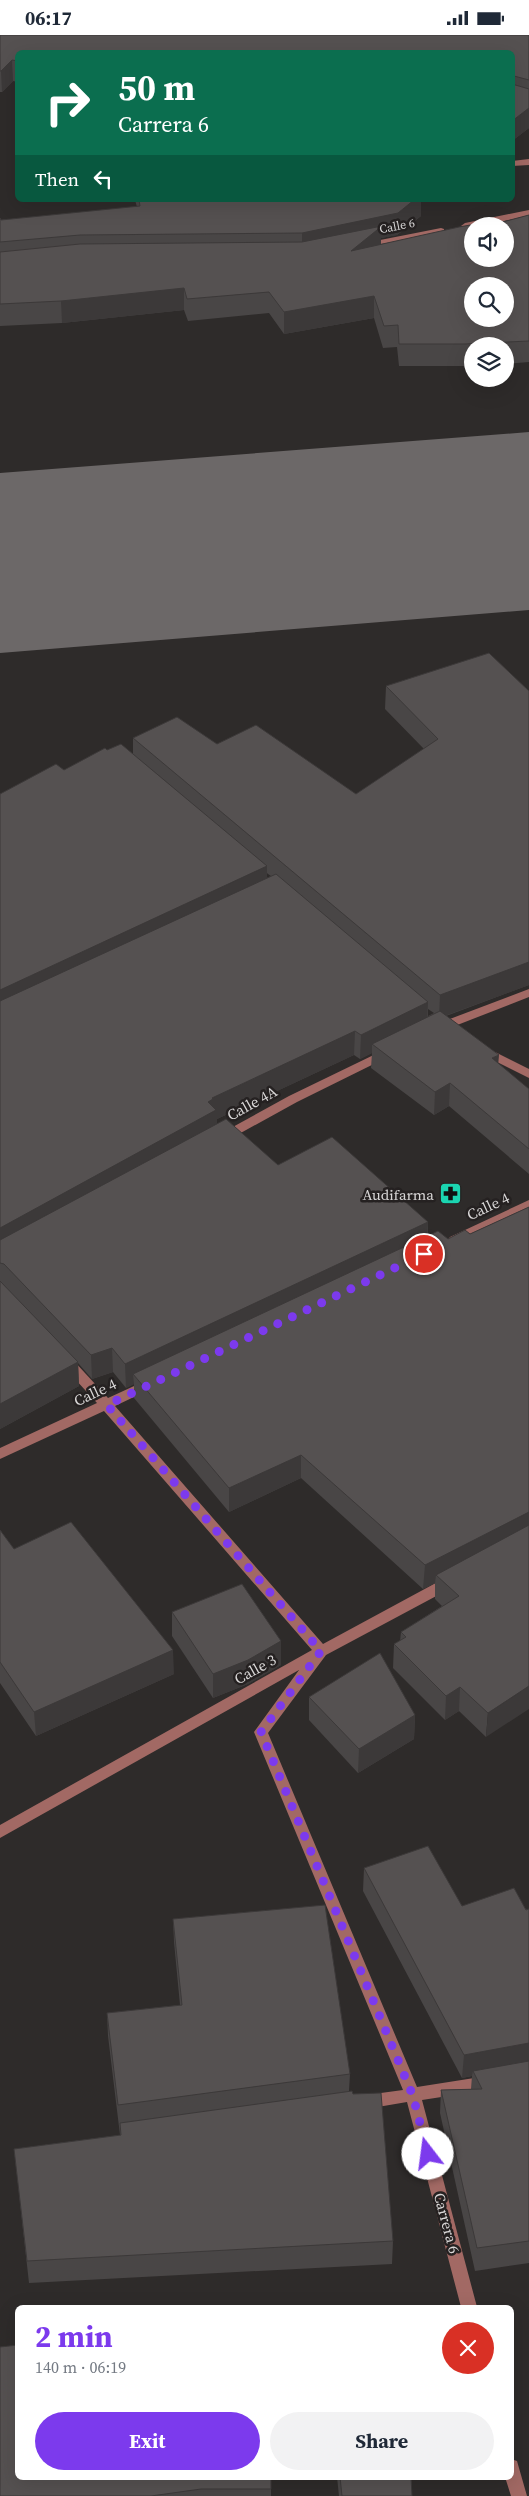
<!DOCTYPE html>
<meta charset="utf-8">
<style>
body{margin:0;font-family:"Source Serif 4",serif;background:#f2f2f3;color:#1f2937;height:100vh;display:flex;flex-direction:column;font-size:19px;white-space:nowrap}
*{box-sizing:border-box;margin:0}
p{font-size:16px;color:#747a83}
.icon{flex:none;width:28px;height:28px;fill:none;stroke:currentColor;stroke-width:2;stroke-linecap:round;stroke-linejoin:round}
.map{position:relative;flex:1;overflow:hidden}
.side{position:absolute;left:15px;top:2270px;width:499px;height:175px;display:flex;flex-direction:column;background:#fff;border-radius:8px;box-shadow:0 5px 20px #0002}
.side>*{flex:none}
.guide{position:absolute;left:15px;top:15px;width:500px;height:152px;border-radius:8px;box-shadow:0 5px 20px #0002;background:#0b6e4f;color:#fff;overflow:hidden}
.fabs{position:absolute;left:464px;top:182px;display:grid;gap:10px}
.fabs a{display:grid;place-items:center;width:50px;height:50px;border-radius:50%;background:#fff;box-shadow:0 5px 20px #0002;font-size:25px}
.pin{position:absolute;display:grid;place-items:center;width:42px;height:42px;color:#fff;margin:-21px;border:2px solid #fff;border-radius:50%;box-shadow:0 1px 5px #0007}
.me{position:absolute;width:55px;margin:-28px;rotate:345deg;stroke-linejoin:round;filter:drop-shadow(0 0 4px #0008)}
.turn{display:flex;align-items:center;gap:18px;height:105px;padding:0 20px;font-size:22px}
.turn .icon{width:65px;height:65px;stroke-width:2.5}
.turn b{display:block;font-size:35px;line-height:42px}
.then{display:flex;align-items:center;height:48px;padding:0 20px;background:#0003;gap:10px;font-size:19px}
.round{display:grid;place-items:center;flex:none;width:52px;height:52px;border-radius:26px;background:#f2f2f3}
.summary{display:flex;align-items:center;justify-content:space-between;height:85px;padding:0 20px}
h1{font-size:30px;font-weight:700;line-height:38px;color:#7c3aed}
.action{display:flex;gap:10px;margin-top:auto;padding:10px 20px}
.action a{flex:1;height:58px;border-radius:30px;background:#7c3aed;color:#fff;font-size:20px;font-weight:700;line-height:58px;text-align:center}
.action a+a{background:#f2f2f3;color:#1f2937}
.status{display:flex;justify-content:space-between;align-items:center;height:35px;padding:0 25px;background:#fff;direction:ltr}
.status svg{height:14px;fill:currentColor}
.map>svg:first-child{display:block}
</style>
<div class="status"><b>06:17</b><svg viewBox="0 0 49 12"><path d="M0 12V9h3v3zM5 12V6h3v6zM10 12V3h3v9zM15 12V0h3v12zM26 1h20v11H26zM47 4h2v5h-2z"/></svg></div>
<div class="map">
<svg width="529" height="2461" viewBox="0 0 529 2461">
<rect width="100%" height="100%" fill="#2e2b2a"/>
<g fill="none" stroke-linecap="round" stroke-linejoin="round">
<polygon fill="#6c6868" fill-rule="evenodd" points="529,397 529,575 0,618 0,438"/>
<g fill="#a26964" fill-rule="evenodd">
<polygon points="529,124 529,130 512,131 512,126"/>
<polygon points="529,175 529,181 465,194 461,191 465,188"/>
<polygon points="441,193 444,194 444,198 365,214 361,211 365,208"/>
<polygon points="529,954 529,962 442,996 434,996 432,993 434,990"/>
<polygon points="485,1012 529,1034 529,1043 481,1019 479,1016"/>
<polygon points="386,1014 392,1018 390,1021 297,1067 228,1105 220,1105 218,1102 220,1099 289,1061"/>
<polygon points="529,1165 529,1174 458,1208 450,1208 448,1205 450,1202"/>
<polygon points="68,1323 73,1325 108,1363 145,1346 155,1346 156,1349 155,1352 115,1371 323,1609 445,1543 455,1543 457,1547 455,1551 326,1620 268,1698 417,2052 487,2041 492,2043 495,2048 492,2053 487,2055 422,2065 477,2272 461,2272 407,2067 366,2074 360,2072 358,2067 360,2062 366,2060 403,2055 254,1697 299,1635 0,1803 0,1790 312,1615 104,1376 0,1424 0,1413 97,1368 63,1331 62,1328 63,1325"/>
<polygon points="511,2424 517,2426 527,2461 511,2461 505,2442 511,2442"/>
</g>
</g>
<g fill="#494646" fill-rule="evenodd">
<polygon points="0,0 529,0 529,93 512,106 512,18 18,18 18,47 13,46 2,57 0,57"/>
<polygon points="135,165 421,165 421,181 397,200 381,203 381,209 495,189 529,180 529,327 505,329 505,311 472,311 472,331 399,331 397,312 383,313 374,283 284,299 269,278 188,286 184,275 62,288 0,291 0,183 1,185 137,172"/>
<path d="M386,651L529,656V950L446,981L498,1029L529,1054V1139L449,1071L434,1080L371,1033L372,1018L360,1024L354,1020L217,1084V1089L278,1130L428,1187V1201L448,1204L470,1199L529,1172L486,1702L459,1676L445,1685L393,1633L394,1609L400,1606L401,1597L442,1571L435,1564V1548L423,1554L301,1443L229,1477L134,1363V1349L126,1353L113,1337L92,1344L78,1328L79,1351L0,1394V759L64,735L107,715L133,719V703L217,709L356,759L424,714L385,674ZM267,838L268,839L271,841L267,843ZM428,974L434,978L428,981Z"/>
<polygon points="0,1495 14,1514 174,1639 36,1701 0,1648"/>
<polygon points="172,1577 281,1630 248,1649 213,1663 172,1601"/>
<polygon points="309,1662 415,1680 414,1704 358,1738 309,1685"/>
<polygon points="364,1833 462,1871 529,1874 529,2228 475,2236 440,2078 441,2055 471,2054 472,2041 462,2043 363,1856"/>
<polygon points="173,1884 350,2039 349,2056 393,2206 392,2229 29,2248 14,2114 120,2100 108,2001 107,1978 180,1970 174,1907"/>
<polygon points="271,2442 271,2461 0,2461"/>
<polygon points="337,2442 411,2442 412,2461 339,2461"/>
</g>
<g fill="#3c3939">
<polygon points="12,25 13,46 2,57 1,36"/>
<polygon points="529,73 529,93 512,106 512,86"/>
<polygon points="414,165 421,165 421,181 397,200 381,203 381,213 350,238 302,219 302,198"/>
<polygon points="184,253 184,275 62,288 61,266"/>
<polygon points="374,261 374,283 284,299 284,277"/>
<polygon points="267,831 267,855 0,979 0,955"/>
<polygon points="529,927 529,950 439,983 440,960"/>
<polygon points="428,967 427,991 372,1009 372,1018 360,1024 361,1000"/>
<polygon points="355,996 354,1020 217,1084 217,1099 0,1218 0,1193 208,1067 212,1063"/>
<polygon points="499,1020 497,1043 492,1023"/>
<polygon points="450,1048 449,1071 434,1080 435,1057"/>
<polygon points="428,1187 427,1211 133,1339 134,1349 126,1353 125,1329"/>
<polygon points="112,1313 113,1337 92,1344 91,1320"/>
<polygon points="78,1327 79,1351 0,1394 0,1369"/>
<polygon points="301,1420 301,1443 229,1477 229,1453"/>
<polygon points="529,1477 529,1500 436,1540 435,1548 423,1554 425,1530"/>
<polygon points="281,1606 281,1630 248,1649 213,1663 213,1639"/>
<polygon points="173,1615 174,1639 36,1701 34,1677"/>
<polygon points="529,1651 529,1674 486,1702 488,1678"/>
<polygon points="460,1652 459,1676 445,1685 446,1661"/>
<polygon points="415,1680 414,1704 358,1738 359,1714"/>
<polygon points="529,2008 529,2027 473,2036 472,2041 462,2043 464,2020"/>
</g>
<g fill="#555151" stroke="#3c3939" fill-rule="evenodd">
<polygon points="0,0 529,0 529,45 514,41 512,42 512,18 18,18 18,26 12,25 1,36 0,36"/>
<polygon points="512,49 529,54 529,73 512,86"/>
<polygon points="139,165 414,165 398,178 302,198 80,200 0,207 0,183 1,185 140,171"/>
<path d="M529,180V306L465,309H399L398,290L384,291L374,261L284,277L269,257L187,264L184,253L61,266L0,269V217L80,209L302,207L382,191L351,216L459,192L493,186L495,189ZM472,191H505V224H472ZM472,251H505V284H472Z"/>
<polygon points="489,618 529,656 529,927 440,960 133,703 177,682 217,709 256,690 356,759 438,704 386,651"/>
<polygon points="121,709 267,831 0,955 0,759 56,729 64,735 105,713 107,715"/>
<polygon points="276,839 428,967 361,1000 355,996 212,1063 213,1064 208,1067 216,1075 0,1193 0,966"/>
<polygon points="440,976 499,1020 492,1023 529,1054 529,1114 450,1048 435,1057 372,1009"/>
<polygon points="226,1084 278,1130 332,1102 428,1187 125,1329 112,1313 91,1320 4,1229 0,1228 0,1205"/>
<polygon points="529,1172 529,1477 425,1530 301,1420 229,1453 133,1339 438,1196 448,1204 465,1195 470,1199"/>
<polygon points="0,1246 78,1327 0,1369"/>
<polygon points="71,1487 173,1615 34,1677 0,1627 0,1495 14,1514"/>
<polygon points="529,1490 529,1651 488,1678 460,1652 446,1661 394,1609 406,1602 401,1597 459,1561 436,1540"/>
<polygon points="242,1549 281,1606 248,1625 213,1639 172,1577"/>
<polygon points="380,1618 415,1680 359,1714 309,1662"/>
<polygon points="428,1811 462,1871 514,1853 526,1875 529,1874 529,2008 464,2020 364,1833"/>
<polygon points="325,1870 350,2039 118,2070 107,1978 182,1970 173,1884"/>
<polygon points="529,2026 529,2206 477,2213 441,2055 482,2054 473,2036"/>
<polygon points="352,2056 353,2059 381,2058 393,2206 27,2226 14,2114 121,2100 120,2088"/>
<polygon points="18,2310 18,2442 271,2442 271,2454 201,2454 151,2461 0,2461 0,2312"/>
<polygon points="340,2442 411,2442 412,2461 342,2461"/>
</g>
<g fill="none" stroke-linecap="round" stroke-linejoin="round">
<polyline stroke="#7c3aed" stroke-width="9" stroke-dasharray="0 16.2" points="424,1219 107,1370 321,1616 261,1697 413,2061 428,2119"/>
</g>
<defs>
<symbol id="pharmacy-square" viewBox="-11 -11 22 22"><rect x="-9" y="-9" width="18" height="18" rx="4" fill="#1bd5b1" stroke="#252121"/><path d="M-2-6h4v4h4v4h-4v4h-4v-4h-4v-4h4Z" fill="#111"/></symbol>
</defs>
<g fill-rule="evenodd">
<use href="#pharmacy-square" x="438" y="1146" width="25" height="25"/>
</g>
<g text-anchor="middle" dominant-baseline="central" stroke-width="5" stroke-linejoin="round" paint-order="stroke">
<g font-size="12" fill="#d9d7d7" stroke="#252121">
<text transform="translate(397 191) rotate(-11)">Calle 6</text>
</g>
<g font-size="15" fill="#d9d7d7" stroke="#252121">
<text transform="translate(252 1068) rotate(-29)">Calle 4A</text>
<text transform="translate(488 1171) rotate(-25)">Calle 4</text>
<text transform="translate(95 1357) rotate(-25)">Calle 4</text>
<text transform="translate(255 1634) rotate(-29)">Calle 3</text>
<text transform="translate(447 2188) rotate(75)">Carrera 6</text>
</g>
<g font-size="15" fill="#d9d7d7" stroke="#252121" text-anchor="end">
<text x="434" y="1159">Audifarma</text>
</g>
</g>
</svg>
<div class="fabs">
<a><svg class="icon" aria-label="sound" viewBox="0 0 24 24"><path d="M4 9h4l5-4v14l-5-4H4zM17 9q2 3 0 6"/></svg></a>
<a><svg class="icon" aria-label="search" viewBox="0 0 24 24"><circle cx="10" cy="10" r="6"/><path d="M15 15l6 6"/></svg></a>
<a><svg class="icon" aria-label="layers" viewBox="0 0 24 24"><path d="M12 4l9 5-9 5-9-5zM3 14l9 5 9-5"/></svg></a>
</div>
<div class="pin" style="left:424px;top:1219px;background:#d93025"><svg class="icon" aria-label="arrive" viewBox="0 0 24 24"><path d="M6 21V4h12l-3 4 3 4H6"/></svg></div>
<svg class="me" style="left:428px;top:2119px" viewBox="-20 -20 40 40"><circle r="19" fill="#fff"/><path d="M0-13L10 11 0 6-10 11z" fill="#7c3aed"/></svg>
<div class="guide">
<div class="turn"><svg class="icon" aria-label="right" viewBox="0 0 24 24"><path d="M7 20v-9h11M14 6l5 5-5 5"/></svg><div><b>50 m</b>Carrera 6</div></div>
<div class="then">Then<svg class="icon" aria-label="left" viewBox="0 0 24 24"><path d="M17 20v-9H6M10 6l-5 5 5 5"/></svg></div>
</div>
<section class="side">
<div class="summary"><div><h1>2 min</h1><p>140 m · 06:19</p></div><a class="round" style="background:#d93025;color:#fff"><svg class="icon" aria-label="close" viewBox="0 0 24 24"><path d="M6 6l12 12M18 6L6 18"/></svg></a></div>
<div class="action"><a>Exit</a><a>Share</a></div>
</section>
</div>
